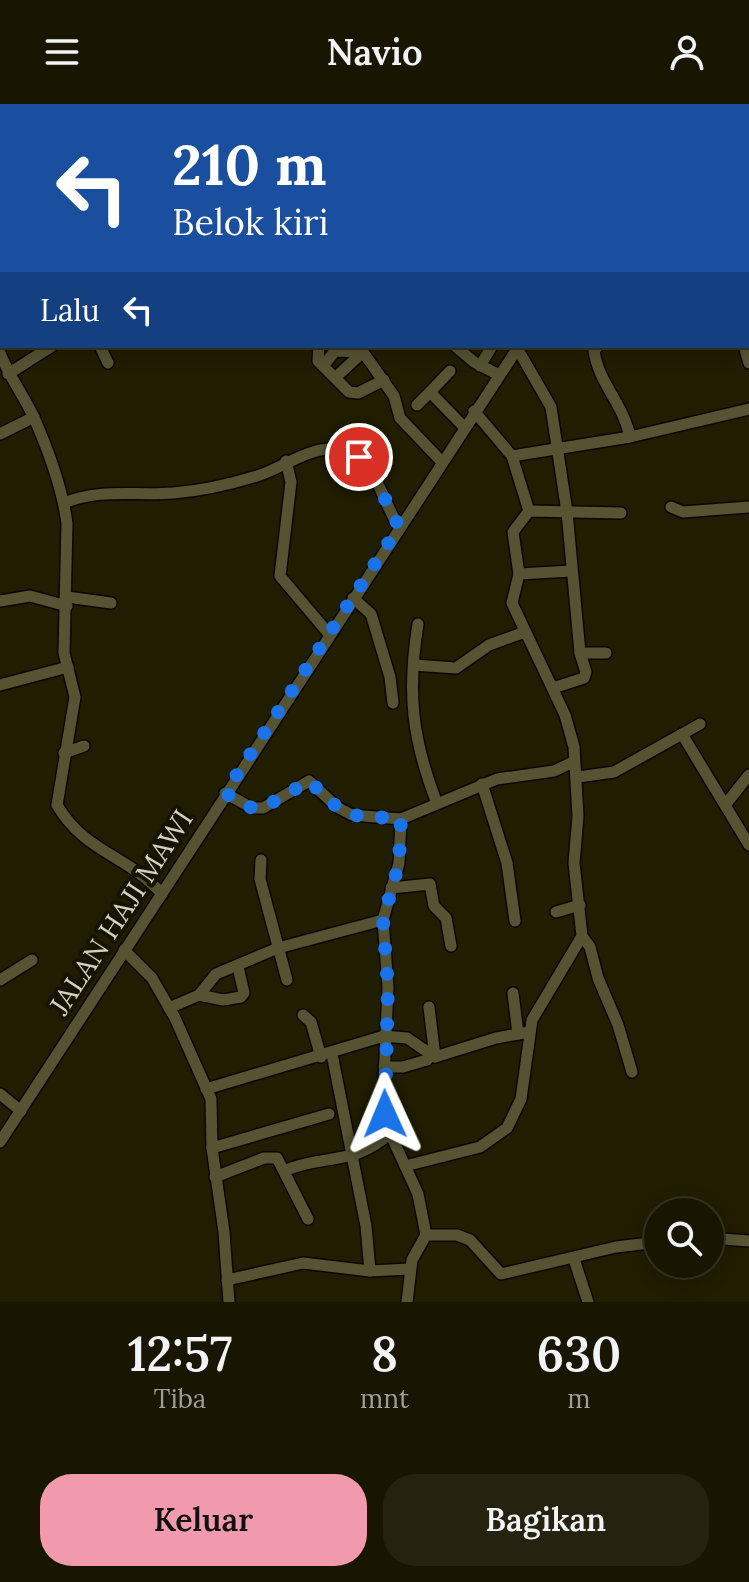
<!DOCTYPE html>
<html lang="id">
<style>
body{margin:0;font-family:Lora,serif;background:#25230f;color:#f1f3f6;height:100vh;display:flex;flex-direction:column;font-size:30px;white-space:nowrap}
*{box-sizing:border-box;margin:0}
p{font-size:26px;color:#9f9f99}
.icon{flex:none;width:44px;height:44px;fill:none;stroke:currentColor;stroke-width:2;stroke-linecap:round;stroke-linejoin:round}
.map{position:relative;height:1198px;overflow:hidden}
.side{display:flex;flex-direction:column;background:#181600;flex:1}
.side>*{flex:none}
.banner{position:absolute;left:0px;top:0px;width:750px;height:244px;box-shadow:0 4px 20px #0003,0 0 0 2px #363522;background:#1a4fa0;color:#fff;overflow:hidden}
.buttons{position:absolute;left:644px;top:1094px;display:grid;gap:16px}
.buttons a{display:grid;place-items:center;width:80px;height:80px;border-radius:50%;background:#181600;box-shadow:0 4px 20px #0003,0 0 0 2px #363522;font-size:40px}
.pin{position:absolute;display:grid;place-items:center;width:68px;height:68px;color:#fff;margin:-34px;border:4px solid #fff;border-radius:50%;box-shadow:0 2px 8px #0007}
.me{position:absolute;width:88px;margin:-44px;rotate:359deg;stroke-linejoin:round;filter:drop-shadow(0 0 6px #0008)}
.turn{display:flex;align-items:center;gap:28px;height:168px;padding:0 40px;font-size:36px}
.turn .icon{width:104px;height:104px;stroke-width:2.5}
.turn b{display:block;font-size:56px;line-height:68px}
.then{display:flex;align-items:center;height:76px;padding:0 40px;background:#0003;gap:16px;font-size:30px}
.eta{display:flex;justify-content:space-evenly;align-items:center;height:136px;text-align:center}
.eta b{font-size:48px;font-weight:600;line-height:56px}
.action{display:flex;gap:16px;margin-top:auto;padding:16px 40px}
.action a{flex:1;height:92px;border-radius:32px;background:#f29aad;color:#111;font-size:32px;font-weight:600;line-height:92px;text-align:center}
.action a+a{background:#25230f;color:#f1f3f6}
header{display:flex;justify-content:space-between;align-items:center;height:104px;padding:0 40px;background:#181600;font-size:36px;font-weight:600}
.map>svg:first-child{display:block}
</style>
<header><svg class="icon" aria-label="menu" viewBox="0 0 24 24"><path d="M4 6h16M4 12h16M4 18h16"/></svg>Navio<svg class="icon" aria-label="person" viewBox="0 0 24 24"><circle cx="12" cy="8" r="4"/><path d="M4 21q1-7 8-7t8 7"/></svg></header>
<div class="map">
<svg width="749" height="1198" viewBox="0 0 749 1198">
<rect width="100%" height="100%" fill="#201d00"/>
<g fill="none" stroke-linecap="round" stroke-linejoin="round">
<defs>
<g id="minor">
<polyline points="231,0 232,2"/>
<polyline points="344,0 345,2"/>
<polyline points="644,0 648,2"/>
<polyline points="31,2 32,0"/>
<polyline points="48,2 51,0"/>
<polyline points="674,2 675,0"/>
<polyline points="0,33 2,33"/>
<polyline points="748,154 749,154"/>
<polyline points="748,182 749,182"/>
<polyline points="100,242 108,259"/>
<polyline points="319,242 318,257 349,288 358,289 384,276"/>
<polyline points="455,242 474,258 499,271"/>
<path d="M598,242L594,247C599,280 624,301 630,333"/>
<polyline points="744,242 749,259"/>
<polyline points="517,244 551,303 567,408 580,549 586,568 584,574 553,584"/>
<path d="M0,249C9,273 25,293 35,316C49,348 62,384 67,419L64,549L75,593L57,701C85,749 128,751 162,790"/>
<polyline points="324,261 335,247 363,248"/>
<polyline points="480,262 492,242"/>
<polyline points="450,267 430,288 464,323"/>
<polyline points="8,270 52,242"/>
<polyline points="336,273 363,248 394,292 400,314 441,357"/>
<polyline points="417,301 430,288"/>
<polyline points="474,307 512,352 529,407"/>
<polyline points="0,330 34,313"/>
<polyline points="512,352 630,333 749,305"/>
<polyline points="286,357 291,378 280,472 329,530"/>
<path d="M64,399C100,384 135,392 173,389C200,387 231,380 257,372C289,362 319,333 355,350C374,359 386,404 399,423"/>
<polyline points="671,403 683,408 749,403"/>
<polyline points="519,470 571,467"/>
<polyline points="67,493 111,499"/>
<polyline points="353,494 371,510 390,573 393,599"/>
<polyline points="0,497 30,492 67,502"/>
<path d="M418,520C407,588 412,634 436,697"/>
<polyline points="580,549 606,549"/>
<polyline points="414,561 456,564 489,541 525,528"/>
<polyline points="0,581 68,563"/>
<polyline points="682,630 749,741"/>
<polyline points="64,649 84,642"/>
<polyline points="578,673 614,668 700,620"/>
<polyline points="482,680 507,759 515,817"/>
<polyline points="225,689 252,704 263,704 309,677 337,703 352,711 401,715 497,675 554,667 573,658"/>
<polyline points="726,700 749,671"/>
<polyline points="401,715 399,759 383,816 388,883 383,998 390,1029 418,1090 426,1131 412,1156 407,1198"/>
<polyline points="261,756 260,775 287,876"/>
<polyline points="391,784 430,780 434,802 446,814 451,842"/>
<polyline points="556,808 580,801"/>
<polyline points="582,832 590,843 598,874 618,921 632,968"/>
<polyline points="124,846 152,874 175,914 211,995 212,1044 224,1128 229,1198"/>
<polyline points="0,876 32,856"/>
<polyline points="513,889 518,930"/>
<polyline points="199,891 223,896 241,893 244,889 238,863"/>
<polyline points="429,903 435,953"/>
<polyline points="169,904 199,891 216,870 278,844 383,816"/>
<polyline points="303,911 311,918 321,953"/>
<polyline points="332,950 366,1122 370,1167"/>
<polyline points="384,963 403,963 427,956"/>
<polyline points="206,985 384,932 407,934 435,953 496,934 529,928"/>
<polyline points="0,990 21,1007"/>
<polyline points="0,1038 519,242"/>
<polyline points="212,1044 329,1010"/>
<polyline points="405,1062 480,1043 507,1024 521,995 532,916 582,832 574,759 578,712 574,643 565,611 512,499 519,470 513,428 529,407 621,409"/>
<path d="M286,1066C325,1050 355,1062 390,1029"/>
<polyline points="215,1073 264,1054 277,1054 308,1115"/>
<polyline points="426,1131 457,1131 470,1136 501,1170 616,1143 658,1138"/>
<polyline points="710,1134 749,1137"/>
<polyline points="574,1155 588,1198"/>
<polyline points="227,1176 303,1159 370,1167 410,1165"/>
</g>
</defs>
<use href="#minor" stroke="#0a0700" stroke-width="14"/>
<use href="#minor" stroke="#555332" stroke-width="11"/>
</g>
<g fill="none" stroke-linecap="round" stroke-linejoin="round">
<polyline stroke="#1a73e8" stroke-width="14" stroke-dasharray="0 25.2" points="359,353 368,361 399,423 225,689 252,704 263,704 309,677 337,703 352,711 401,715 399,759 383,816 388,883 385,1010"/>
</g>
<g text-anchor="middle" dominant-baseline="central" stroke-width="8" stroke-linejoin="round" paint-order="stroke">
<g font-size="28" fill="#d3d2c0" stroke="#161400">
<text transform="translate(121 808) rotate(-57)">JALAN HAJI MAWI</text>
</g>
</g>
</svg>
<div class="buttons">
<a><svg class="icon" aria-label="search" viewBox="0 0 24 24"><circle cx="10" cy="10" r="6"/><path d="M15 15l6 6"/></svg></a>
</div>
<div class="pin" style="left:359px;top:353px;background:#d93025"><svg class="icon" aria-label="arrive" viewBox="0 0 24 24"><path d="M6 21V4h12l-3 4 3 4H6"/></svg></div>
<svg class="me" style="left:385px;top:1010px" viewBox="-20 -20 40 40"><path d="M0-17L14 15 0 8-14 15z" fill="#1a73e8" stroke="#fff" stroke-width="4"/></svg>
<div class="banner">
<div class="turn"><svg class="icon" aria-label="left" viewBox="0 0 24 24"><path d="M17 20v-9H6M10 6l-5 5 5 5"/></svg><div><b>210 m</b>Belok kiri</div></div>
<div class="then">Lalu<svg class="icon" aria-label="left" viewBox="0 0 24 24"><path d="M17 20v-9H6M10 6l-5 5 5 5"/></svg></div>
</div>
</div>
<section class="side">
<div class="eta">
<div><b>12:57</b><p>Tiba</p></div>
<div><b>8</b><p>mnt</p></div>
<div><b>630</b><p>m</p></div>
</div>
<div class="action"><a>Keluar</a><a>Bagikan</a></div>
</section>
